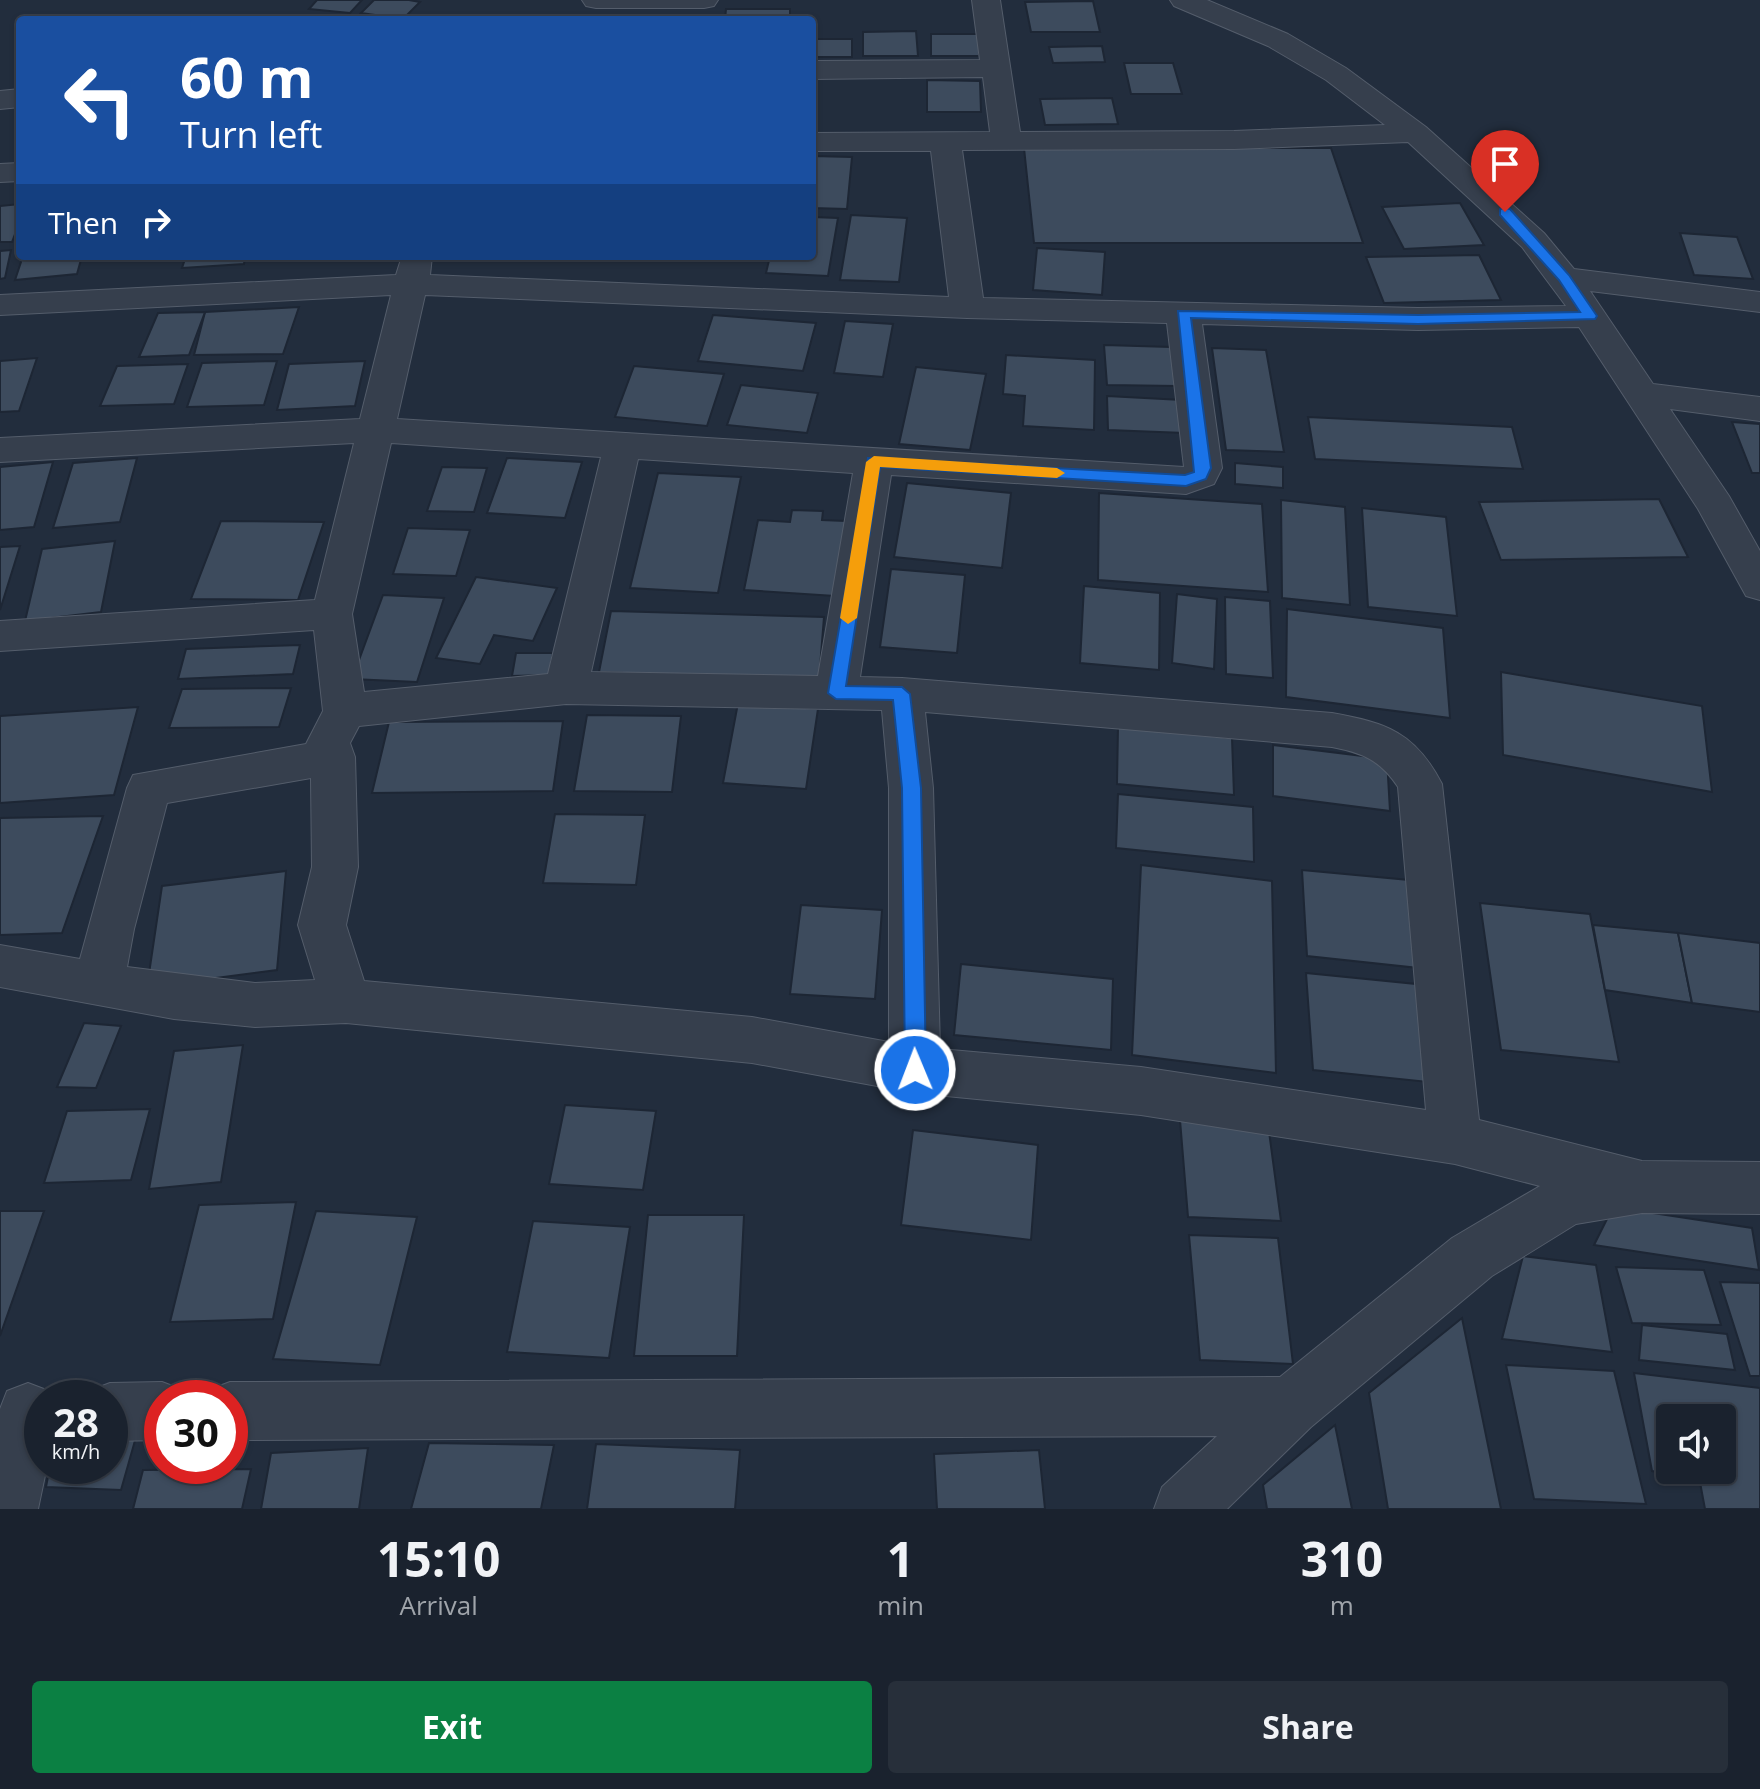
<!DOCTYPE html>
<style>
body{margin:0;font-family:"Open Sans",sans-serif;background:#272f3a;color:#f1f3f6;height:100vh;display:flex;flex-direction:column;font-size:30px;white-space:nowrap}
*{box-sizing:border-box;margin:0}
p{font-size:26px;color:#9fa4aa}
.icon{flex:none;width:44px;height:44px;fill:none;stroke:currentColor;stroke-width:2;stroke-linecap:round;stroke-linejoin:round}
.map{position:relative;height:1509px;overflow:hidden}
.side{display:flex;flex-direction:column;background:#1a222e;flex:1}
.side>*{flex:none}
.hud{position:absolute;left:16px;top:16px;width:800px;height:244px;border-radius:8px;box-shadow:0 2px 6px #0004,0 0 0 2px #383f4a;background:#1a4fa0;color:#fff;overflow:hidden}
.tools{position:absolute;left:1656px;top:1404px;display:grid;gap:16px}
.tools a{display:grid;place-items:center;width:80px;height:80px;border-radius:8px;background:#1a222e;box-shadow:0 2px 6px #0004,0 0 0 2px #383f4a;font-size:40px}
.speed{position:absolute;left:24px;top:1380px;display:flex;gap:16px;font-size:40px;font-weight:700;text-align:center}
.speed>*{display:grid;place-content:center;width:104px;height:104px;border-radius:50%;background:#1a222e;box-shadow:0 2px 6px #0004,0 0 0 2px #383f4a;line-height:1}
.speed small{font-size:20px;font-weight:400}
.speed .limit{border:12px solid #d22;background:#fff;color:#111}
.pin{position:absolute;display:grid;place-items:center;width:68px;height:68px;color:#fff;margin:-82px -34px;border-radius:50% 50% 50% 0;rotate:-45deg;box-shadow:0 0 8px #0007}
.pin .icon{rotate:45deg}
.me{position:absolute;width:88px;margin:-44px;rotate:359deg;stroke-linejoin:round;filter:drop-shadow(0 0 6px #0008)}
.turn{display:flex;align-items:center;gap:28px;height:168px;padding:0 32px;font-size:36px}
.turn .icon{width:104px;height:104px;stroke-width:2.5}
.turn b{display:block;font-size:56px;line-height:68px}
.then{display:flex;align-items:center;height:76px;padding:0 32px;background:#0003;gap:16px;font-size:30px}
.eta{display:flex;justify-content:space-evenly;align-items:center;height:136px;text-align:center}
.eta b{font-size:48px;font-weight:700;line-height:56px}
.button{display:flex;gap:16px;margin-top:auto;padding:16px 32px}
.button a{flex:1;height:92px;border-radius:8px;background:#0b8043;color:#fff;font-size:32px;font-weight:700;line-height:92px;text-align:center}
.button a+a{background:#272f3a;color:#f1f3f6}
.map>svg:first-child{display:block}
</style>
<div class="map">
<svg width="1760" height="1509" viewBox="0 0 1760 1509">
<rect width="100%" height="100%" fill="#222d3d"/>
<g fill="#3d4b5d" stroke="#1d2634" stroke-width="2" fill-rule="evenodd">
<polygon points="317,0 362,0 350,13 309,9"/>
<polygon points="374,0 409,0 420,2 403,19 361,13"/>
<polygon points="1093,1 1100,32 1031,32 1025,2"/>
<polygon points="726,9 790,9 790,20 725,20"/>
<polygon points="916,31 918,56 863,56 863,32"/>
<rect x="931" y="34" width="48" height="22"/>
<rect x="812" y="39" width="40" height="18"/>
<polygon points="1102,46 1105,62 1053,63 1049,47"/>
<polygon points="1124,63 1173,63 1182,94 1131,94"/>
<polygon points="927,80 980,81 981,112 927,112"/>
<polygon points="1112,98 1118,124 1045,125 1040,99"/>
<polygon points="1024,148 1331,148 1363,243 1034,243"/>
<polygon points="812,156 852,157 847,209 812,208"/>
<polygon points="1460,203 1484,245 1404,249 1382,207"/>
<polygon points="20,204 20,221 12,242 0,242 0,206"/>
<polygon points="851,215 907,218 899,282 840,280"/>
<polygon points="812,217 838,218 828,276 766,273 770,256 812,256"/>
<polygon points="1680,233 1737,237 1753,279 1694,275"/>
<polygon points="1037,248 1105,252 1102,295 1033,290"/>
<polygon points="11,250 5,278 0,279 0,251"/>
<polygon points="1479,255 1501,300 1384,303 1366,257"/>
<polygon points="23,256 82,256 77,274 15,280"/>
<polygon points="186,256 245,256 244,264 182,268"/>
<polygon points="299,307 283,354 194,355 205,312"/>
<polygon points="205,312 189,355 139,357 158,313"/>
<polygon points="713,315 816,323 803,371 698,361"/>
<polygon points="845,321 893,324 883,377 834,373"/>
<polygon points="1104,345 1171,347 1177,386 1107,385"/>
<polygon points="1212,348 1266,350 1284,452 1226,450"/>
<polygon points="1006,355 1095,360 1094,430 1023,426 1025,396 1003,394"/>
<polygon points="37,358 19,411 0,412 0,361"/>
<polygon points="277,361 264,405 187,407 202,363"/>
<polygon points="365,361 355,406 277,410 289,364"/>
<polygon points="188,364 174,404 100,406 117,366"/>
<polygon points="634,366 724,374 707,426 615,417"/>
<polygon points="916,367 986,374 970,450 899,444"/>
<polygon points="741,385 818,393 807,433 727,425"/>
<polygon points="1107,396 1182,400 1185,433 1108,430"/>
<polygon points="1308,417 1512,427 1523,469 1315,459"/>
<polygon points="1732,422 1760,424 1760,473 1752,473"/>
<polygon points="137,458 120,522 53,528 73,463"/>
<polygon points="507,458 582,462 565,518 487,513"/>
<polygon points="53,462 34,527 0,530 0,467"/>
<polygon points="1235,463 1283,467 1283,488 1235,484"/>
<polygon points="442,467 487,468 474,512 427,511"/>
<polygon points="658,473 741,477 718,593 630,588"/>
<polygon points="907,483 1011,493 1002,568 894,557"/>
<polygon points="1099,493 1262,504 1268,592 1098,580"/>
<polygon points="1659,499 1688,557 1501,560 1479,502"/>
<polygon points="1281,500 1345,507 1350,605 1282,598"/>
<polygon points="1362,508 1446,517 1457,616 1368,607"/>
<polygon points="792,510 823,511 822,520 846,521 835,596 744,590 758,520 790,522"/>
<polygon points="221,521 324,522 298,600 191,599"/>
<polygon points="408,528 470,530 456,576 393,574"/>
<polygon points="115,541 101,612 25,621 42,549"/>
<polygon points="20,546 0,610 0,547"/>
<polygon points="891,569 965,575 957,653 880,647"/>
<polygon points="476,577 557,588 533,641 494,635 480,664 436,658"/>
<polygon points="1084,586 1160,593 1159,670 1080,663"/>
<polygon points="1177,594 1217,599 1214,669 1172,663"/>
<polygon points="383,595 444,598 417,682 352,679"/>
<polygon points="1225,597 1270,601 1273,678 1226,674"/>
<polygon points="1287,609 1443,628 1450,718 1286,697"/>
<polygon points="611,611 824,617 819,680 599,672"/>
<polygon points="300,645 293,674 178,679 186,649"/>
<polygon points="516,653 553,653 549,675 512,676"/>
<polygon points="1501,672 1702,706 1712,792 1503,755"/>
<polygon points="291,688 279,727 169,728 182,689"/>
<polygon points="738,703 818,709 806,789 723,783"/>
<polygon points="138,707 114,795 0,803 0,716"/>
<polygon points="587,715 681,716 672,792 574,791"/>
<polygon points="563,721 553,791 372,793 389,722"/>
<polygon points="1118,727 1232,738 1234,795 1117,784"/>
<polygon points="1273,745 1387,759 1390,811 1273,796"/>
<polygon points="1118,794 1253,807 1254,862 1116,848"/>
<polygon points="555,814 645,815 636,885 543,883"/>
<polygon points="103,816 62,933 0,935 0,818"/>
<polygon points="1141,865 1272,881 1276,1073 1132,1055"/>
<polygon points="1302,870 1409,880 1419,968 1307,956"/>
<polygon points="286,871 277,970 147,987 162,886"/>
<polygon points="1480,903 1590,914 1619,1062 1501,1050"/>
<polygon points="801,905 882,910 875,999 790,994"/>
<polygon points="1593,925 1678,933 1692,1003 1605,990"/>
<polygon points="1678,933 1760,943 1760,1012 1692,1003"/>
<polygon points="961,964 1113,979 1111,1050 954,1035"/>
<polygon points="1306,973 1416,984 1428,1082 1313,1070"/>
<polygon points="84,1023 121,1026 96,1088 57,1087"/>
<polygon points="243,1045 221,1182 149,1189 174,1051"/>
<polygon points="565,1105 656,1111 643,1190 549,1184"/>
<polygon points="150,1109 131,1180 44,1183 67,1111"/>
<polygon points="1180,1120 1268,1124 1281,1221 1188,1217"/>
<polygon points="913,1130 1038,1145 1031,1240 901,1225"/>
<polygon points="296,1202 273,1319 170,1322 199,1205"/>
<polygon points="1613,1207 1752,1228 1759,1270 1594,1245"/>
<polygon points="0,1211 44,1211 0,1336"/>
<polygon points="316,1211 417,1217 380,1365 273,1359"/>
<polygon points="648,1215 744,1215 737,1356 634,1356"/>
<polygon points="533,1221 630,1227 609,1358 507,1352"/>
<polygon points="1189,1235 1278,1238 1293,1364 1200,1360"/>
<polygon points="1523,1256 1596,1265 1612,1352 1502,1339"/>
<polygon points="1616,1267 1704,1270 1721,1325 1632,1323"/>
<polygon points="1720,1282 1760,1283 1760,1376 1750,1376"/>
<polygon points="1462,1318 1501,1509 1388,1509 1369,1393"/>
<polygon points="1642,1325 1727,1334 1735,1370 1639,1360"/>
<polygon points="1506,1365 1614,1371 1646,1504 1534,1499"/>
<path d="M1634,1373L1760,1388V1509H1705L1699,1477L1652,1471ZM1670,1418H1722V1470H1670Z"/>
<polygon points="1335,1425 1352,1509 1267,1509 1263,1485"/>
<polygon points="138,1430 121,1490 46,1487 50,1466 110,1466 110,1435"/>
<polygon points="429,1443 554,1445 541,1509 411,1509"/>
<polygon points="596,1444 740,1450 735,1509 587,1509"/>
<polygon points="368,1448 359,1509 261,1509 271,1453"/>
<polygon points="1039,1450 1045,1509 937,1509 934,1454"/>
<polygon points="251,1469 242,1509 133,1509 143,1470"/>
</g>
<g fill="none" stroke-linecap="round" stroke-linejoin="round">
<defs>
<g id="street">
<polygon points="582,0 718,0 714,6 704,8 596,8 586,6"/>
<path d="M972,0H1000L1020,132L1234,131L1385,125L1326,80L1268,46L1174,6L1170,0H1207L1288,34L1346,68L1426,127L1544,233L1574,269L1760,292V312L1590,291L1653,384L1760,397V421L1670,409L1729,496L1760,551V600L1746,596L1698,509L1579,327L1418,330L1202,324L1222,468L1214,484L1186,494L891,475L860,677L902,678L1332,713C1387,723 1415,732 1442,784L1479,1120L1642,1161L1760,1162V1214L1642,1213L1576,1224L1492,1276L1311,1427L1227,1509H1154L1162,1487L1217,1436L230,1440V1398H206L209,1390L230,1382L1280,1377L1452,1238L1540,1186L1455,1164L1141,1115L915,1093L752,1063L346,1023L255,1027L174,1019L0,987V945L80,959L127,788L133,775L306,744L323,711L314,630L0,651V621L315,600L354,443L0,462V438L360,419L391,295L0,315V295L396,275L402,256H432L430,275L949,297L931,151H812V133L990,132L983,77L812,79V61L980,60ZM1408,142L1522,247L1566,306L1418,308L983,298L962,150L1234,149ZM425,295L967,318L1167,323L1184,467L397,419ZM391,443L601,457L548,674L364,692L352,614ZM638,459L853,473L818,676L591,672ZM566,704L882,710L889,788V1042L752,1017L364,981L346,925L358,867L355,757L350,743L359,726ZM925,712L1332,747C1363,753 1380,760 1398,787L1426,1110L1141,1067L940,1049L933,788ZM311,778L312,867L298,925L315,980L255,983L127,967L134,929L167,803Z"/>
<polygon points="20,89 20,107 0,109 0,91"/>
<polygon points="20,163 20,181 0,182 0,164"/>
<polygon points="162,1382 183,1390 186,1398 162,1398 162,1440 110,1441 110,1398 86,1398 89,1391 110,1383"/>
<polygon points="28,1383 49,1391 52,1398 42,1398 42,1466 47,1466 38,1509 0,1509 0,1409 7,1391"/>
</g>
</defs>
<use href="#street" stroke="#545d6b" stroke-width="2"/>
<use href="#street" fill="#363f4d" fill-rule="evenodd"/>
</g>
<polygon fill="#1a73e8" stroke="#114b97" stroke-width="2" points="1505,208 1510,209 1569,275 1597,316 1595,319 1418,324 1191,318 1211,468 1206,479 1186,486 880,467 846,686 902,687 910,694 921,788 926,1070 923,1077 915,1080 908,1077 905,1070 902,788 893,700 836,699 828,693 868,458 1185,475 1194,472 1178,311 1418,315 1580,312 1559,280 1500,215 1500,209"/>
<polygon fill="#f59e0b" points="874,456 1057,468 1065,473 1057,478 880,467 857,618 848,624 840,618 866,462"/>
</svg>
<div class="tools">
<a><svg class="icon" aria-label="sound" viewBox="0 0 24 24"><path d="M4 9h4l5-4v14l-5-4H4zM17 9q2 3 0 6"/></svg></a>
</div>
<div class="speed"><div>28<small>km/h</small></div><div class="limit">30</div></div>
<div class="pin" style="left:1505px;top:212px;background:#d93025"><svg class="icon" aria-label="arrive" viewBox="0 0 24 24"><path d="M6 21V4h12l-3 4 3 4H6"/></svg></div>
<svg class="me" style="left:915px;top:1070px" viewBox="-20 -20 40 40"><circle r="17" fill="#1a73e8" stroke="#fff" stroke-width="3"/><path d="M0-11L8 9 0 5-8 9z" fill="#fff"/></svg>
<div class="hud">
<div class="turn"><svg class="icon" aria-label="left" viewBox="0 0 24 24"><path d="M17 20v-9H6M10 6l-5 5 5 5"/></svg><div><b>60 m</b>Turn left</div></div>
<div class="then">Then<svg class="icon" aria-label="right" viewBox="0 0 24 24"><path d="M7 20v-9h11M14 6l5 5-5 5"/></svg></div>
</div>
</div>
<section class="side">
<div class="eta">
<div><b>15:10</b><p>Arrival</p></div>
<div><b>1</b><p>min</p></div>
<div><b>310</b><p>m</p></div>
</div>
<div class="button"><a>Exit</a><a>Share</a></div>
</section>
